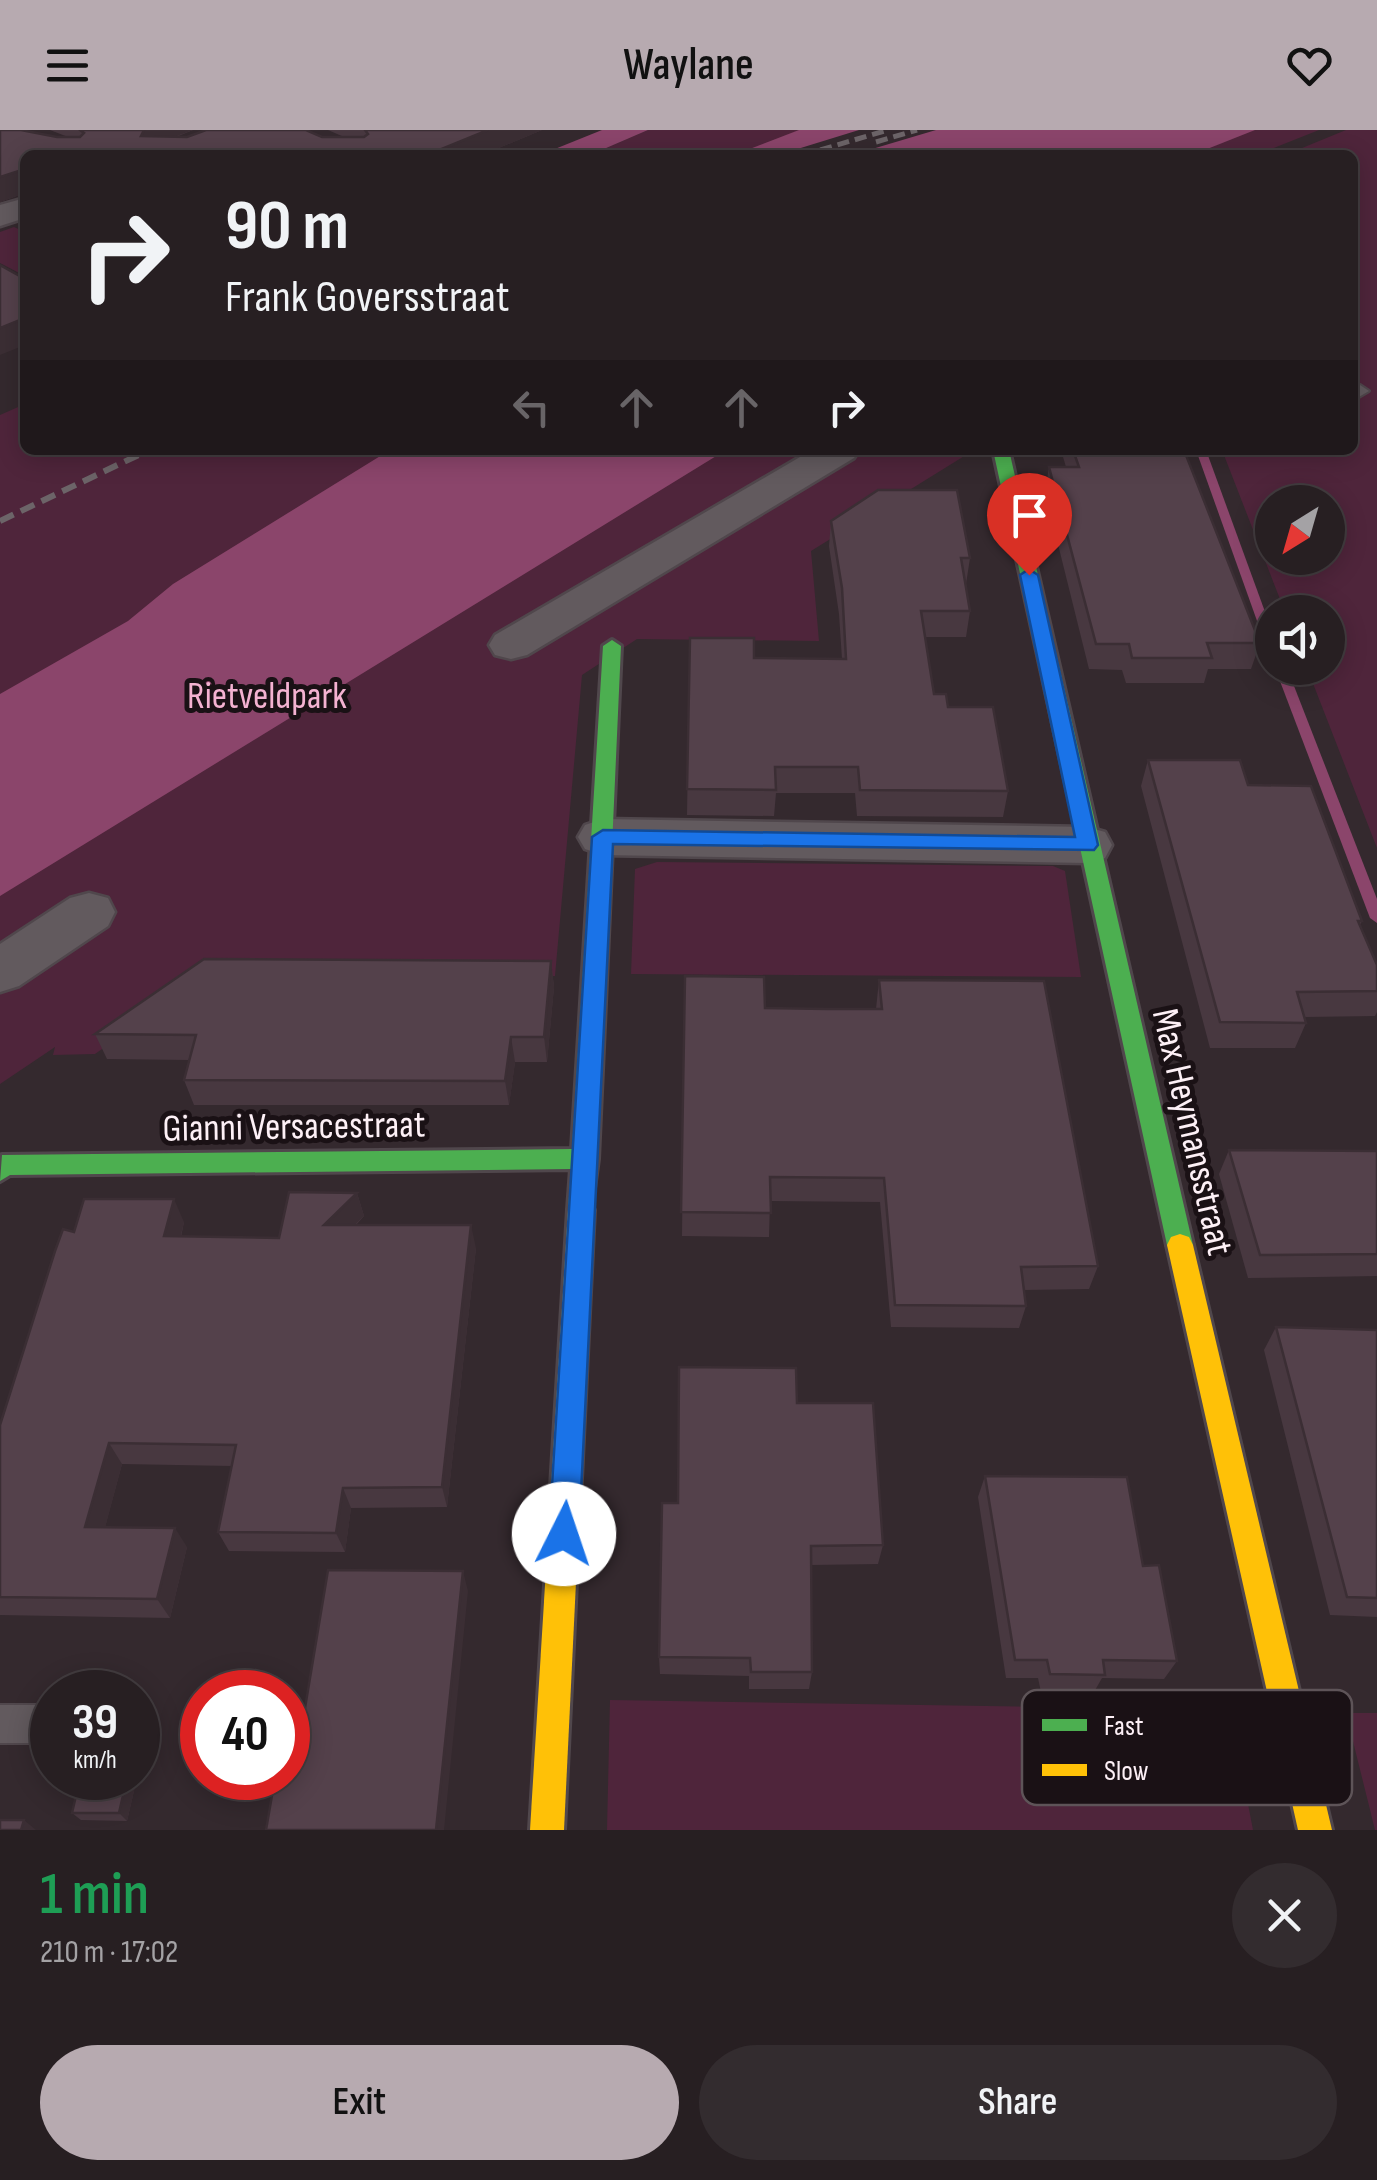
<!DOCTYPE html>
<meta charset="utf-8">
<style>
body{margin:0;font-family:"Sofia Sans Condensed",sans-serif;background:#332c2f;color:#f1f3f6;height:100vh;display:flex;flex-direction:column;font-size:38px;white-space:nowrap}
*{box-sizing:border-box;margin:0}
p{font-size:32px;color:#a4a2a5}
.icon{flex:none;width:55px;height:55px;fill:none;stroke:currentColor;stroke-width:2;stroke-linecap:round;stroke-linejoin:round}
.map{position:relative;height:1700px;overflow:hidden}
.panel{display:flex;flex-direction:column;background:#271f22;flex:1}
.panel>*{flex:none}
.guide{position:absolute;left:20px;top:20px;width:1338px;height:305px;border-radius:15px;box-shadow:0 5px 25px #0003,0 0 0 2px #433d40;background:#271f22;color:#f1f3f6;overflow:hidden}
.needle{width:65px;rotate:217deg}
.controls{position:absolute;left:1255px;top:355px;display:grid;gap:20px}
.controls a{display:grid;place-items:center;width:90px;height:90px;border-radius:50%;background:#271f22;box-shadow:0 5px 25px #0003,0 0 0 2px #433d40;font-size:50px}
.speed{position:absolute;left:30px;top:1540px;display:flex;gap:20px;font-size:50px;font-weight:700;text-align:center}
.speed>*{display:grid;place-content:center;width:130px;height:130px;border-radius:50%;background:#271f22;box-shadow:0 5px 25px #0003,0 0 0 2px #433d40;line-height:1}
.speed small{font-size:25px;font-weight:400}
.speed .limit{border:15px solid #d22;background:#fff;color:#111}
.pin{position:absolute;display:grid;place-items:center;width:85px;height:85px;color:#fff;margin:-102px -42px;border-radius:50% 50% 50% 0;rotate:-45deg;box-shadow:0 0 10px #0007}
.pin .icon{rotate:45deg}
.me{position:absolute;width:110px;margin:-55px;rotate:4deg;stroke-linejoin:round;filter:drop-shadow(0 0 8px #0008)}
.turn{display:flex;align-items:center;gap:35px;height:210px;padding:0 40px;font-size:45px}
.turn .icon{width:130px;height:130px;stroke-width:2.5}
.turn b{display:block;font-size:70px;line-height:85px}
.lanes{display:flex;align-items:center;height:95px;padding:0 40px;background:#0003;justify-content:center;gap:50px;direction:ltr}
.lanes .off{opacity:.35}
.round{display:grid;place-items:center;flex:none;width:105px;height:105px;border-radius:52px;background:#332c2f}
.summary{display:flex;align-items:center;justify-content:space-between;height:170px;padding:0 40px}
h1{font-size:60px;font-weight:600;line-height:75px;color:#1e9e55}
.primary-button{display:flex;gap:20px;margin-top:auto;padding:20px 40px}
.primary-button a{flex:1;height:115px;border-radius:60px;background:#b7aab0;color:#111;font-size:40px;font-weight:600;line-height:115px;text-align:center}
.primary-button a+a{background:#332c2f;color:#f1f3f6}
header{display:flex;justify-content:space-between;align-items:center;height:130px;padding:0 40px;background:#b7aab0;color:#111;font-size:45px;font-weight:600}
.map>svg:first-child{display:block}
</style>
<header><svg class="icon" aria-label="menu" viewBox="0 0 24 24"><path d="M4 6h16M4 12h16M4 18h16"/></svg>Waylane<svg class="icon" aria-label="heart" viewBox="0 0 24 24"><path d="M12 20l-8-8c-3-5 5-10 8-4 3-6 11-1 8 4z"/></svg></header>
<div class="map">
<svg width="1377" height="1700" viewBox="0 0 1377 1700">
<rect width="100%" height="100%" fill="#34292e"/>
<g fill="#4f253b" fill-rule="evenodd">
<polygon points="648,0 1319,0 1256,25 590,25"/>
<path d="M1346,0H1377V718L1307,538H1328V482H1285L1222,320H1352V25H1285ZM1272,372H1328V428H1272Z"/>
<polygon points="14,97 25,102 25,146 0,133 0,102"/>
<polygon points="25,274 25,320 974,320 811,421 819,511 637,509 582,545 555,846 214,840 95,924 53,925 55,917 0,954 0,285"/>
<polygon points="657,732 1053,736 1065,741 1081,847 631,844 635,739"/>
<polygon points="610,1570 1230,1580 1253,1700 607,1700"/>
<polygon points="1346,1583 1377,1583 1377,1700 1375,1700"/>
</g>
<g fill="#8b456b">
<polygon points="602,0 648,0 590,25 540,25"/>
<polygon points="799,0 1255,0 1192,25 734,25"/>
<polygon points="390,320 726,320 0,766 0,564 128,491 173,454"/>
</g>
<polygon fill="#34292e" points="859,0 936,0 852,25 778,25"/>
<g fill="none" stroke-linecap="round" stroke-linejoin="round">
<g fill="#8b456b" fill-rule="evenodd">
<polygon points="1196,320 1206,320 1272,501 1272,520 1266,516"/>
<polygon points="1275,538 1287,538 1377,769 1377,793 1370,788"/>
</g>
<defs>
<g id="lane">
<polygon points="1360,255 1369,261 1352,271 1352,258"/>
<rect x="0" y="1575" width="52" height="38"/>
</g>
<g id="street">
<polygon points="25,68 25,88 0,96 0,75"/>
<polygon points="812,320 859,320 854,328 527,525 511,529 495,525 489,515 495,505"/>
<polygon points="603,689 1087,697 1105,702 1112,715 1105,728 1087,733 603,725 585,719 578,707 585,695"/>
<polygon points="89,763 108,768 115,782 108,796 19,856 0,862 0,814 70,768"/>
</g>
<g id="fast">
<polygon points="993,320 1009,320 1193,1115 1189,1123 1180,1126 1171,1123 1167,1115"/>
<polygon points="612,510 621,516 598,1029 590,1088 581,1091 572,1088 568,1080 571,1039 10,1045 0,1051 2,1025 572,1019 603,516"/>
</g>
<g id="slow">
<polygon points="581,1069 590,1072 594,1080 564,1700 530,1700 568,1080 572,1072"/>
<polygon points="1180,1104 1189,1107 1193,1115 1332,1700 1298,1700 1167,1115 1171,1107"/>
</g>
</defs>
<use href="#lane" stroke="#50474c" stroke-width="4"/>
<use href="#street" stroke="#50474c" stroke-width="5"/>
<use href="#fast" stroke="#50474c" stroke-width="6"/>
<use href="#slow" stroke="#50474c" stroke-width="6"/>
<use href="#lane" fill="#625a5e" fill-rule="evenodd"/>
<use href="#street" fill="#625a5e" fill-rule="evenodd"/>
<use href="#fast" fill="#4caf50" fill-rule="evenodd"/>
<use href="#slow" fill="#ffc107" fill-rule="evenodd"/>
<g stroke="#6c6468" stroke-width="5" stroke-dasharray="12 6" stroke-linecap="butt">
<polyline points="876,12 917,0"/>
<polyline points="803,25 888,0"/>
</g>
<polyline stroke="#6c6468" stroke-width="6" stroke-dasharray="15 8" stroke-linecap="butt" points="0,391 149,320"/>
</g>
<g fill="#483840">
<polygon points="0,0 21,0 57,7 68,7 50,0 193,0 176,7 187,7 206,0 306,0 322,7 344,7 328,0 542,0 482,25 25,25 25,63 0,72"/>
<polygon points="1061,320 1184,320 1260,513 1251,539 1208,539 1204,553 1126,553 1122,540 1089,539 1045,362 1049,337 1066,337"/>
<polygon points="831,391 970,428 966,454 970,481 966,507 925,507 934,564 948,577 1008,661 1003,687 857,686 855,663 776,663 774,686 687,685 690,508 754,528 842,529 839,484 829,416"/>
<polygon points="1148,630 1248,655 1362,791 1360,795 1377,835 1377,882 1375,886 1305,887 1306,893 1295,918 1210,918 1141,656"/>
<polygon points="551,831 554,857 547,932 515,932 509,975 194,975 184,950 189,930 107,929 95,904"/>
<polygon points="685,846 765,878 827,879 876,879 879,850 1098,1136 1089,1159 1024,1160 1026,1176 1019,1198 891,1197 880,1072 770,1071 769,1107 682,1106"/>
<polygon points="1229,1020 1377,1021 1377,1146 1248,1148 1219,1044"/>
<polygon points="357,1063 364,1086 356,1095 476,1118 447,1377 351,1378 345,1422 229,1421 218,1402 232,1336 122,1334 105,1397 187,1417 170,1488 0,1485 0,1295 74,1102 184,1092 181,1107 279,1108"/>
<polygon points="1276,1197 1377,1200 1377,1487 1330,1485 1264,1220"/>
<polygon points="797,1273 883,1415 878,1434 811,1435 812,1542 809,1559 749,1559 749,1546 660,1544 659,1527"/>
<polygon points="985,1346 1143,1436 1177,1531 1164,1549 1102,1548 1094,1562 1041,1562 1038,1548 1006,1548 978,1367"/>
<polygon points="80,1648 137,1648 127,1691 81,1690 72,1683"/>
</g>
<g fill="#3b2e34">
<polygon points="144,0 193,0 152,15 141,6"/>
<polygon points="488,0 542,0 482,25 427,25"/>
<polygon points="25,39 25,63 0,72 0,47"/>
<polygon points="25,188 25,215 0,225 0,198"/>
<polygon points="551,831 554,857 547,932 544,907"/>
<polygon points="511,907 515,932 509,975 505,951"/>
<polygon points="357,1063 364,1086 331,1118 324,1095"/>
<polygon points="174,1069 184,1092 175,1130 164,1106"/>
<polygon points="471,1095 476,1118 447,1377 442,1357"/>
<polygon points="109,1313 122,1334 100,1417 85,1397"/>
<polygon points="343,1358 351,1378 345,1422 336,1403"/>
<polygon points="175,1398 187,1417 170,1488 157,1469"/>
<polygon points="463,1441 468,1461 444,1700 436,1700"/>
<polygon points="127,1648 137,1648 127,1691 119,1683"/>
<polygon points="24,1690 36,1700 21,1700"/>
</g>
<g fill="#54414b" stroke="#3b2e34" stroke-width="2.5">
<polygon points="0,0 21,0 57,7 80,7 84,3 80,0 144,0 141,6 187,7 206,0 306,0 322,7 364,7 368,4 365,0 488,0 427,25 25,25 25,39 0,47"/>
<polygon points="0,135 25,149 25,188 0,198"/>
<polygon points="1073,320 1184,320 1260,513 1207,513 1212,528 1132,528 1129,514 1096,514 1049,337 1079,337"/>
<polygon points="878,360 957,360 970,428 961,428 970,481 921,481 934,564 946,564 948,577 993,577 1008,661 860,660 858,637 775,637 776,660 687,659 690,508 754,508 754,528 846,529 842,458 831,391"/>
<polygon points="1148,630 1240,630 1248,655 1311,656 1362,791 1358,791 1377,835 1377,861 1297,862 1306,893 1220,892"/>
<polygon points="204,829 551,831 544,907 511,907 505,951 184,950 196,905 95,904"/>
<polygon points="685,846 764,847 765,878 827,879 882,879 879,850 1044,851 1098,1136 1021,1137 1026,1176 895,1175 884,1048 770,1047 771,1083 681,1082"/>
<polygon points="1229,1020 1377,1021 1377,1124 1260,1125"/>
<polygon points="289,1062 357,1063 324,1095 471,1095 442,1357 343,1358 336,1403 218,1402 236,1315 109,1313 85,1397 175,1398 157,1469 0,1467 0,1295 55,1121 63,1099 74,1102 84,1069 174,1069 164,1106 279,1108"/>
<polygon points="1276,1197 1377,1200 1377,1468 1347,1467"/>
<polygon points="679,1237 796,1238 797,1273 873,1273 883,1415 811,1416 812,1542 751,1542 750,1528 659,1527 662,1373 678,1373"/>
<polygon points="985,1346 1127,1347 1143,1436 1159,1435 1177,1531 1103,1530 1105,1545 1050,1544 1047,1530 1015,1530"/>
<polygon points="328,1440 463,1441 436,1700 266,1700 275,1648 288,1648 288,1625 297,1626"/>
<polygon points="80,1648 127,1648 119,1683 72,1683"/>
<polygon points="0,1690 24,1690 21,1700 0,1700"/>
</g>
<polygon fill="#1a73e8" stroke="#114b97" stroke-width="2.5" points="1029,439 1038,445 1098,715 1094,720 613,714 579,1404 574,1415 564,1419 553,1415 549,1404 592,707 603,700 1075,707 1020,445"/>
<g text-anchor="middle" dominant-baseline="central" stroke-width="10" stroke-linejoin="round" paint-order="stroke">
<g font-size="38" fill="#f4b2d1" stroke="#1a1115">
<text x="267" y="566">Rietveldpark</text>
</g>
<g font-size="38" fill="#fdf0f6" stroke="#1a1115">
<text transform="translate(294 997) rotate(-1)">Gianni Versacestraat</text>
<text transform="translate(1192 1002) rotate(77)">Max Heymansstraat</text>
</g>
</g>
<rect x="1022" y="1560" width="330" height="115" rx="15" fill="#1a1115" stroke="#5e5458" stroke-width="2.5"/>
<rect x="1042" y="1589" width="45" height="12" fill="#4caf50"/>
<rect x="1042" y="1634" width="45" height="12" fill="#ffc107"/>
<g font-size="28" fill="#fdf0f6">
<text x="1104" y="1605">Fast</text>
<text x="1104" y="1650">Slow</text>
</g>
</svg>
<div class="controls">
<a><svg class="needle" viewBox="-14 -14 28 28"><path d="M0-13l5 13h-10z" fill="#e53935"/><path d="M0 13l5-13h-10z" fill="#a4a2a5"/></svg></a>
<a><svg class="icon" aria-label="sound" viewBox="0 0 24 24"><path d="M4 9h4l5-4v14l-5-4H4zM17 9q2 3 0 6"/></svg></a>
</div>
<div class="speed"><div>39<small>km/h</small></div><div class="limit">40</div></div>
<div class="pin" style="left:1029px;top:445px;background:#d93025"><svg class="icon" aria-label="arrive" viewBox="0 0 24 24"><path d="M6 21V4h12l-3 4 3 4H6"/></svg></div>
<svg class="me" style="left:564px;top:1404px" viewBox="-20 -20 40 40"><circle r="19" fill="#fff"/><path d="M0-13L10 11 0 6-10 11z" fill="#1a73e8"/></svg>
<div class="guide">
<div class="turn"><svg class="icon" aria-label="right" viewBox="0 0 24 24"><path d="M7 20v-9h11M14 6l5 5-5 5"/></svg><div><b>90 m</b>Frank Goversstraat</div></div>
<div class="lanes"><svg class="icon off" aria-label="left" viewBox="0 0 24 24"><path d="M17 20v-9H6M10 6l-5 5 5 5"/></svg><svg class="icon off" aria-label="ahead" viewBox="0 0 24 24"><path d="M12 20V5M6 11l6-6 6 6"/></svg><svg class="icon off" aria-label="ahead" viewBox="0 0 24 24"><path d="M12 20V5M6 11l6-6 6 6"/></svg><svg class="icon" aria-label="right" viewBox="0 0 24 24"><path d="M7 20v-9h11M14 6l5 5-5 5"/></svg></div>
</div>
</div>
<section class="panel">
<div class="summary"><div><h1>1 min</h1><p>210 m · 17:02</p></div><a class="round"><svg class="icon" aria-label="close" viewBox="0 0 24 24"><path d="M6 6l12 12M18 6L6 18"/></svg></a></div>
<div class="primary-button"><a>Exit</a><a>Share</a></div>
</section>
